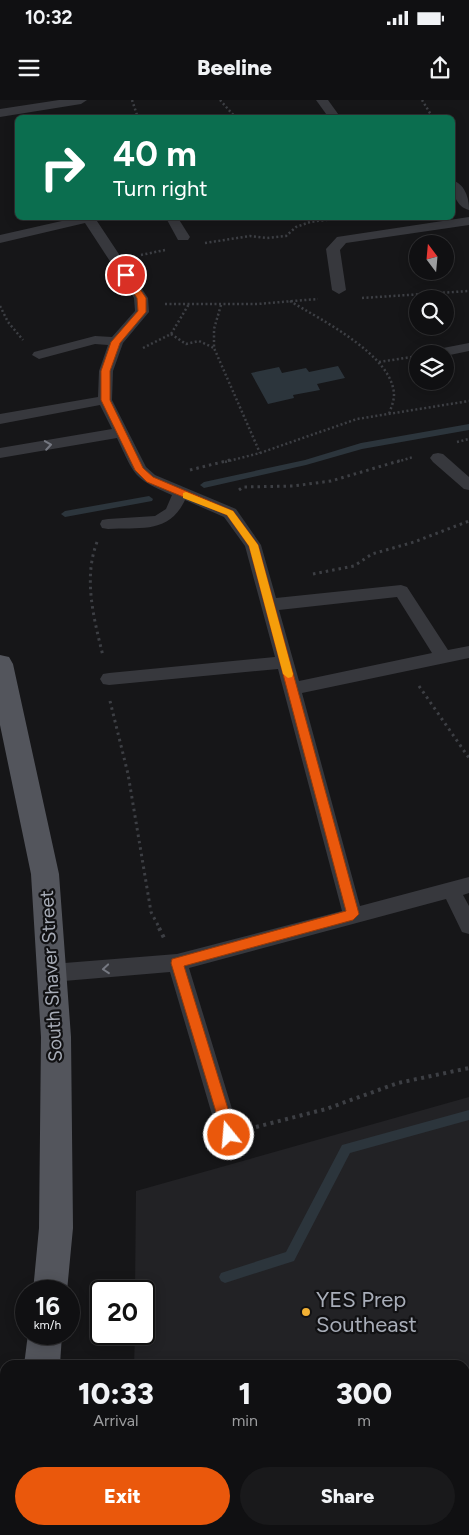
<!DOCTYPE html>
<style>
body{margin:0;font-family:Figtree,sans-serif;background:#19191b;color:#f1f3f6;height:100vh;display:flex;flex-direction:column;font-size:19px;white-space:nowrap}
*{box-sizing:border-box;margin:0}
p{font-size:16px;color:#9c9d9f}
.icon{flex:none;width:28px;height:28px;fill:none;stroke:currentColor;stroke-width:2;stroke-linecap:round;stroke-linejoin:round}
.map{position:relative;flex:1;overflow:hidden}
.panel{position:absolute;left:0px;top:1260px;width:470px;height:175px;display:flex;flex-direction:column;background:#101012;border-radius:15px 15px 0 0;box-shadow:0 2px 12px #0003,0 0 0 1px #303032}
.panel>*{flex:none}
.guide{position:absolute;left:15px;top:15px;width:440px;height:105px;border-radius:8px;box-shadow:0 2px 12px #0003,0 0 0 1px #303032;background:#0b6e4f;color:#fff;overflow:hidden}
.needle{width:32px;rotate:344deg}
.fabs{position:absolute;left:409px;top:135px;display:grid;gap:10px}
.fabs a{display:grid;place-items:center;width:45px;height:45px;border-radius:50%;background:#101012;box-shadow:0 2px 12px #0003,0 0 0 1px #303032;font-size:25px}
.speed{position:absolute;left:15px;top:1180px;display:flex;gap:10px;font-size:25px;font-weight:700;text-align:center}
.speed>*{display:grid;place-content:center;width:65px;height:65px;border-radius:50%;background:#101012;box-shadow:0 2px 12px #0003,0 0 0 1px #303032;line-height:1}
.speed small{font-size:12px;font-weight:400}
.speed .limit{border:2px solid #111;border-radius:8px;background:#fff;color:#111}
.pin{position:absolute;display:grid;place-items:center;width:42px;height:42px;color:#fff;margin:-21px;border:2px solid #fff;border-radius:50%;box-shadow:0 1px 5px #0007}
.me{position:absolute;width:55px;margin:-28px;rotate:343deg;stroke-linejoin:round;filter:drop-shadow(0 0 4px #0008)}
.turn{display:flex;align-items:center;gap:18px;height:105px;padding:0 15px;font-size:22px}
.turn .icon{width:65px;height:65px;stroke-width:2.5}
.turn b{display:block;font-size:35px;line-height:42px}
.eta{display:flex;justify-content:space-evenly;align-items:center;height:85px;text-align:center}
.eta b{font-size:30px;font-weight:800;line-height:35px}
.button{display:flex;gap:10px;margin-top:auto;padding:10px 15px}
.button a{flex:1;height:58px;border-radius:30px;background:#ea580c;color:#fff;font-size:20px;font-weight:800;line-height:58px;text-align:center}
.button a+a{background:#19191b;color:#f1f3f6}
.status{display:flex;justify-content:space-between;align-items:center;height:35px;padding:0 25px;background:#101012;direction:ltr}
.status svg{height:14px;fill:currentColor}
header{display:flex;justify-content:space-between;align-items:center;height:65px;padding:0 15px;background:#101012;font-size:22px;font-weight:800}
.map>svg:first-child{display:block}
</style>
<div class="status"><b>10:32</b><svg viewBox="0 0 49 12"><path d="M0 12V9h3v3zM5 12V6h3v6zM10 12V3h3v9zM15 12V0h3v12zM26 1h20v11H26zM47 4h2v5h-2z"/></svg></div>
<header><svg class="icon" aria-label="menu" viewBox="0 0 24 24"><path d="M4 6h16M4 12h16M4 18h16"/></svg>Beeline<svg class="icon" aria-label="share" viewBox="0 0 24 24"><path d="M12 15V3M7 8l5-5 5 5M5 13v7h14v-7"/></svg></header>
<div class="map">
<svg width="469" height="1435" viewBox="0 0 469 1435">
<rect width="100%" height="100%" fill="#161618"/>
<polygon fill="#222225" points="469,997 469,1435 132,1435 132,1430 465,1430 465,1265 134,1265 135,1234 144,1234 144,1191 135,1191 136,1091"/>
<polygon fill="#2c353c" points="338,266 345,278 317,284 320,290 293,295 294,298 268,304 251,273 279,267 282,273 306,268 309,272"/>
<g fill="none" stroke-linecap="round" stroke-linejoin="round">
<g fill="#2c353c" fill-rule="evenodd">
<polygon points="469,324 469,330 362,349 306,365 204,388 200,385 204,382 305,360 361,343"/>
<polygon points="149,396 153,399 152,401 65,417 61,414 65,411"/>
<polygon points="469,1010 469,1020 350,1053 294,1161 225,1183 221,1181 219,1177 221,1173 286,1152 342,1045"/>
</g>
<g stroke="#3d3f44" stroke-width="2.5" stroke-dasharray="2 2.5" stroke-linecap="butt">
<polyline points="132,0 138,18"/>
<polyline points="220,0 236,18"/>
<polyline points="422,0 433,18"/>
<polyline points="205,143 250,136 267,138 286,136 296,127 310,122 333,119"/>
<polyline points="141,155 165,150"/>
<polyline points="362,198 469,191"/>
<path d="M290,201C321,220 393,255 394,295C394,301 391,308 389,314"/>
<polyline points="165,204 257,204 318,199"/>
<polyline points="221,205 214,229 214,248 260,353"/>
<polyline points="0,206 8,222 23,240"/>
<polyline points="171,234 186,244 199,241 214,248"/>
<polyline points="143,248 171,234 189,204"/>
<polyline points="379,262 418,256"/>
<polyline points="457,342 469,339"/>
<polyline points="225,362 260,353 357,319 469,301"/>
<polyline points="397,362 413,357"/>
</g>
<g stroke="#3d3f44" stroke-width="3" stroke-dasharray="2.5 4" stroke-linecap="butt">
<polyline points="190,370 230,360"/>
<polyline points="239,390 243,387 293,386 331,381 402,360"/>
<path d="M97,442C83,479 94,519 103,556"/>
<polyline points="313,474 354,466 372,454 414,442 469,421"/>
<polyline points="419,586 469,658"/>
<polyline points="110,601 128,674 151,812 160,829"/>
</g>
<g stroke="#3d3f44" stroke-width="4" stroke-dasharray="3 4.5" stroke-linecap="butt">
<polyline points="159,828 164,838"/>
<polyline points="256,1027 326,1009 398,983 469,968"/>
</g>
<g fill="#37383d" fill-rule="evenodd">
<polygon points="59,0 87,0 81,4 0,17 0,9"/>
<polygon points="316,0 328,0 341,18 329,18"/>
<path d="M452,80C465,84 469,98 469,110C456,107 452,92 452,80Z"/>
<polygon points="469,117 469,125 346,143 340,150 346,190 339,194 332,190 326,149 337,137"/>
<path d="M75,118H95L148,198L149,212L123,243L113,271L112,300L146,367L155,375L236,409L261,445L276,498L401,485L407,487L448,550L469,546V558L302,593L360,806L469,777V793L463,795L469,806V834L462,832L446,799L189,868L240,1035L237,1042L229,1045L221,1042L218,1035L170,872L52,882L45,879L42,873L45,867L52,864L177,854L342,811L278,569L109,585L103,584L100,579L103,574L109,573L275,557L245,446L224,417L185,400C169,434 141,427 108,429L102,428L100,424L102,420L108,419L155,416L166,409L172,395C133,378 135,376 117,338L0,358V348L112,329L100,305L0,324V314L98,297L99,271L108,245L95,244L39,259L32,255L34,252L95,236L112,237L135,211L134,198L85,123L0,143V135ZM397,497L432,553L299,581L279,510Z"/>
<polygon points="166,118 178,118 190,137 188,140 178,140"/>
<polygon points="469,243 469,251 445,256 445,254 436,252 438,249"/>
<polygon points="438,353 443,354 469,377 469,390 464,389 433,362 430,358 433,354"/>
</g>
<g fill="#53555c" fill-rule="evenodd">
<polygon points="0,555 9,557 13,564 59,774 71,937 73,1128 67,1191 33,1191 39,1128 41,937 31,774 0,625"/>
<polygon points="28,1234 62,1234 60,1265 24,1265"/>
<rect x="6" y="1430" width="38" height="5"/>
</g>
</g>
<polygon fill="#47494d" points="259,1430 454,1430 456,1435 260,1435"/>
<polygon fill="#525359" stroke="#5f6168" points="262,1430 454,1430 456,1435 263,1435"/>
<defs><path id="oneway-chevron" d="M-2-3.5L2.5 0L-2 3.5" fill="none" stroke-width="1.6" stroke-linecap="round" stroke-linejoin="round" transform="scale(1.25)"/></defs>
<g stroke="#757881">
<use href="#oneway-chevron" transform="translate(48 345) rotate(-9)"/>
<use href="#oneway-chevron" transform="translate(106 869) rotate(175)"/>
</g>
<polygon fill="#ea580c" stroke="#983908" points="123,173 129,173 146,198 146,212 120,243 110,271 110,300 143,368 153,377 233,411 258,445 359,814 353,820 184,866 236,1035 234,1039 229,1041 225,1039 223,1035 171,863 172,859 346,811 249,446 227,415 147,382 135,370 101,300 101,271 111,242 138,211 137,198 122,175"/>
<polygon fill="#f59e0b" points="186,392 233,411 258,445 293,574 292,577 288,578 283,574 249,446 227,415 183,398 183,393"/>
<circle fill="#f2b134" stroke="#111113" stroke-width="2" cx="306" cy="1212" r="5"/>
<g text-anchor="middle" dominant-baseline="central" stroke-width="4.5" stroke-linejoin="round" paint-order="stroke">
<g font-size="19" fill="#a8adb8" stroke="#111113">
<text transform="translate(51 876) rotate(-93)">South Shaver Street</text>
</g>
<g font-size="22" fill="#a8adb8" stroke="#111113" text-anchor="start">
<text x="316" y="1199">YES Prep<tspan x="316" dy="25">Southeast</tspan></text>
</g>
</g>
</svg>
<div class="fabs">
<a><svg class="needle" viewBox="-14 -14 28 28"><path d="M0-13l5 13h-10z" fill="#e53935"/><path d="M0 13l5-13h-10z" fill="#9c9d9f"/></svg></a>
<a><svg class="icon" aria-label="search" viewBox="0 0 24 24"><circle cx="10" cy="10" r="6"/><path d="M15 15l6 6"/></svg></a>
<a><svg class="icon" aria-label="layers" viewBox="0 0 24 24"><path d="M12 4l9 5-9 5-9-5zM3 14l9 5 9-5"/></svg></a>
</div>
<div class="speed"><div>16<small>km/h</small></div><div class="limit">20</div></div>
<div class="pin" style="left:126px;top:175px;background:#d93025"><svg class="icon" aria-label="arrive" viewBox="0 0 24 24"><path d="M6 21V4h12l-3 4 3 4H6"/></svg></div>
<svg class="me" style="left:229px;top:1035px" viewBox="-20 -20 40 40"><circle r="17" fill="#ea580c" stroke="#fff" stroke-width="3"/><path d="M0-11L8 9 0 5-8 9z" fill="#fff"/></svg>
<div class="guide">
<div class="turn"><svg class="icon" aria-label="right" viewBox="0 0 24 24"><path d="M7 20v-9h11M14 6l5 5-5 5"/></svg><div><b>40 m</b>Turn right</div></div>
</div>
<section class="panel">
<div class="eta">
<div><b>10:33</b><p>Arrival</p></div>
<div><b>1</b><p>min</p></div>
<div><b>300</b><p>m</p></div>
</div>
<div class="button"><a>Exit</a><a>Share</a></div>
</section>
</div>
